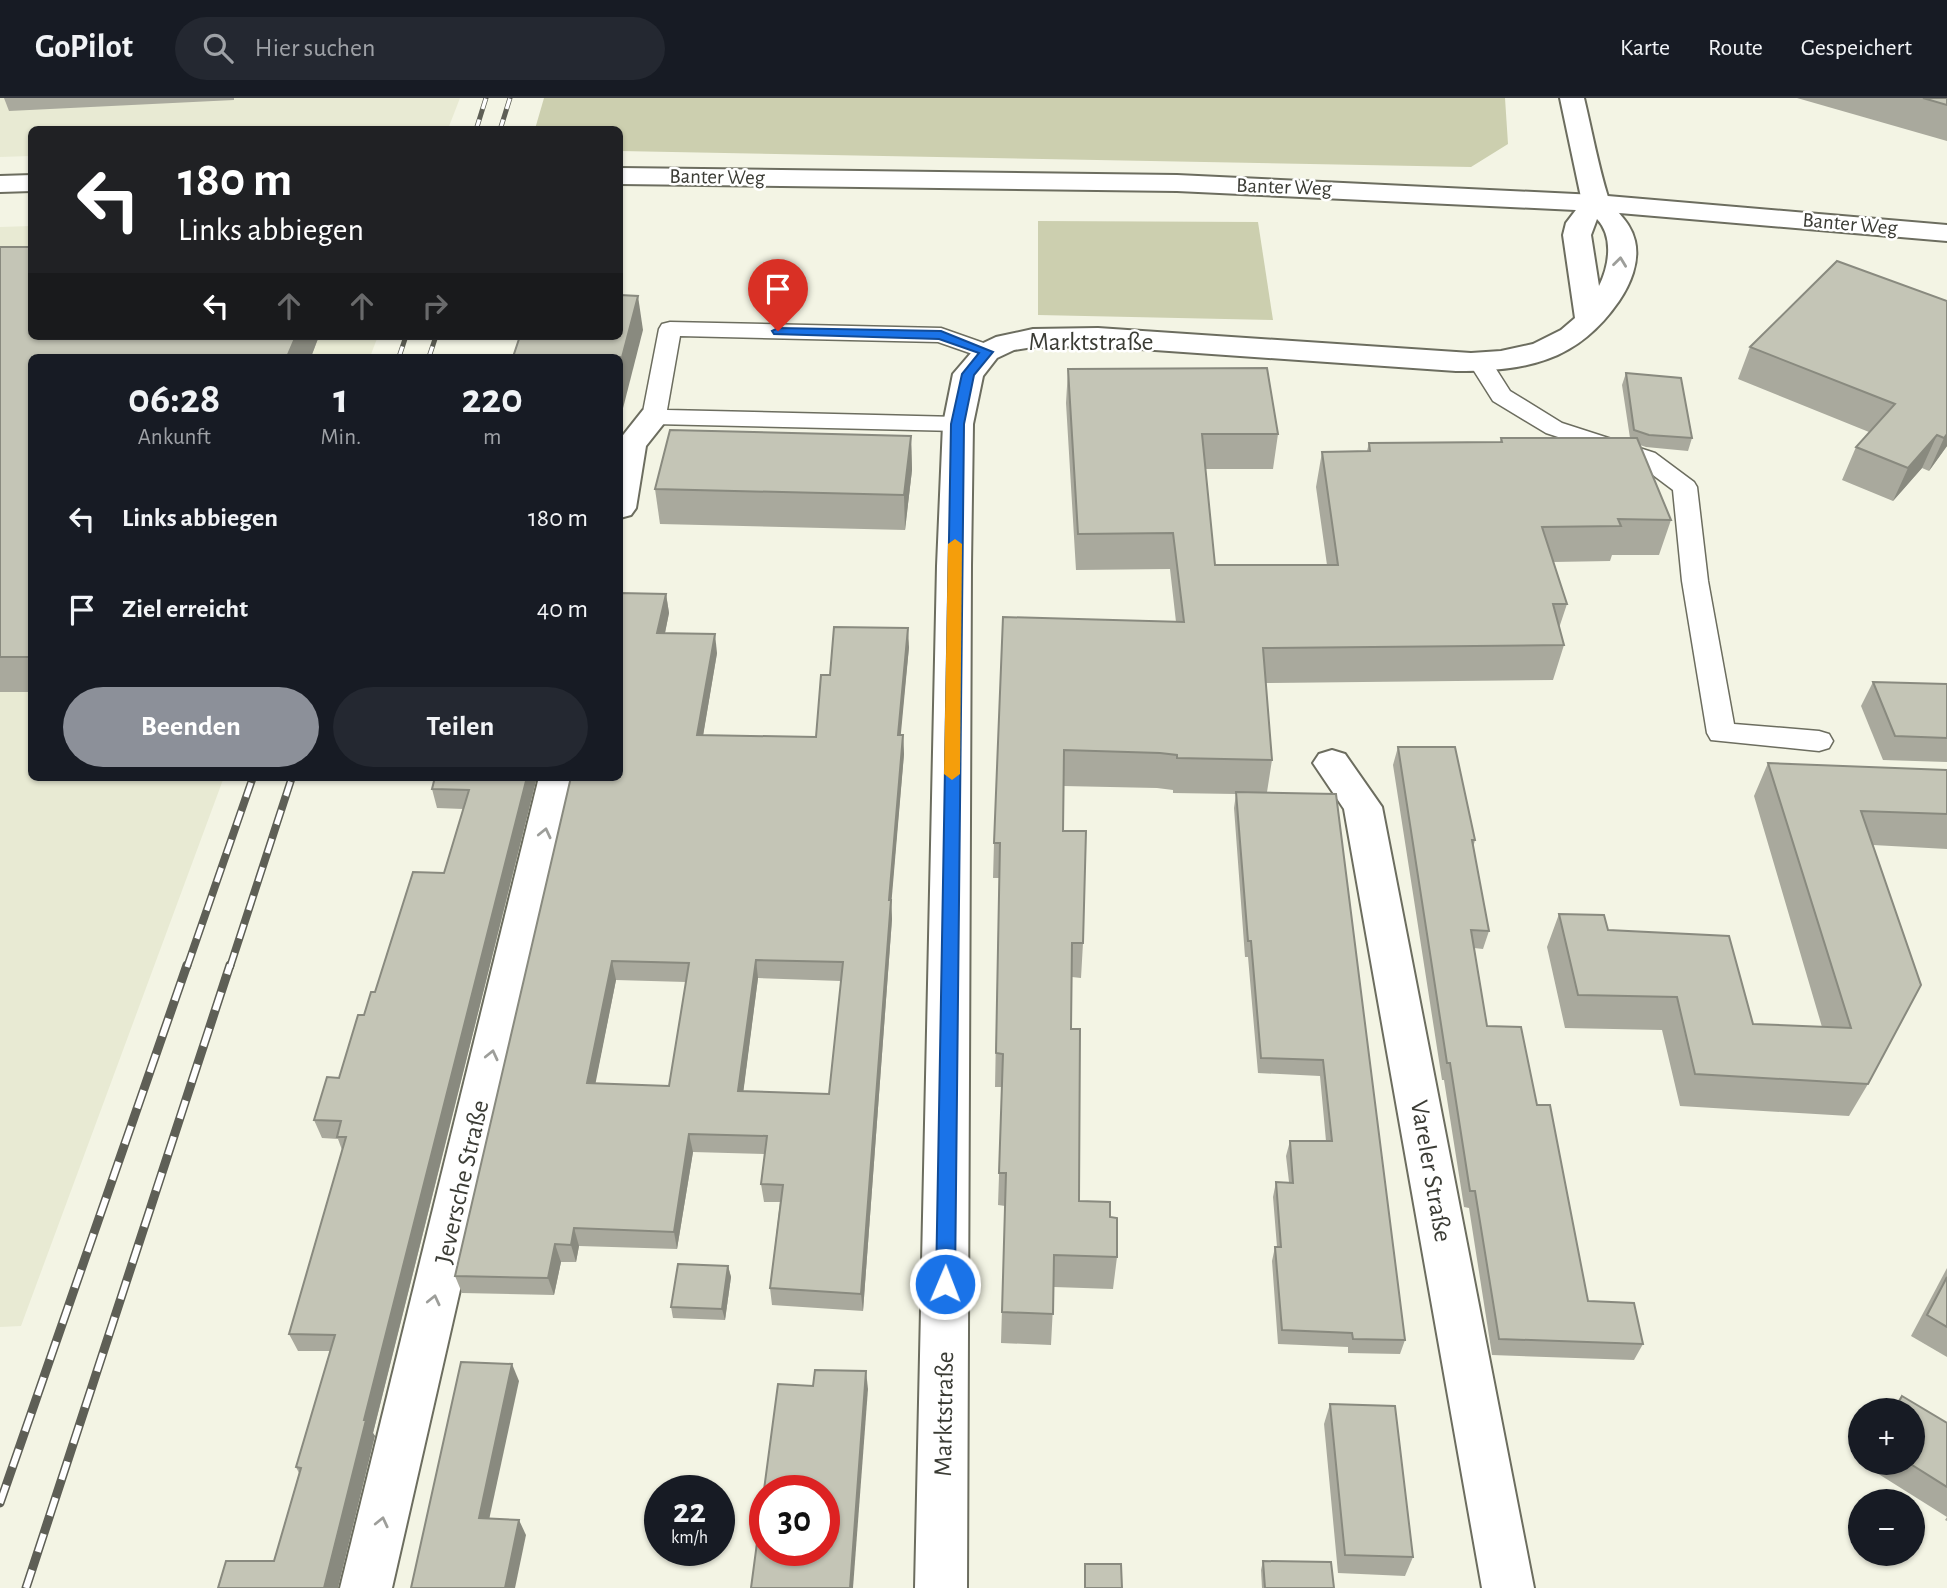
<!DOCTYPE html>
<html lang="de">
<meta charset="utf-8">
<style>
body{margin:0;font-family:"Alegreya Sans",sans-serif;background:#242831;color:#f1f3f6;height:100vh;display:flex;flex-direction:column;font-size:26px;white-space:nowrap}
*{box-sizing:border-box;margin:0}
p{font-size:23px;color:#9ea1a6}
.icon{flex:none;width:38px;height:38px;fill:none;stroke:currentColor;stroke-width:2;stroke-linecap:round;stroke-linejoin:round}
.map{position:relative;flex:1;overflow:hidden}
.sheet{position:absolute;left:28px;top:256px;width:595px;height:427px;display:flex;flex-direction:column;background:#171b24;border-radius:10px;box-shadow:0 2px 5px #0004}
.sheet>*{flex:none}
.top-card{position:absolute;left:28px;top:28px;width:595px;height:214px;border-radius:10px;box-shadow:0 2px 5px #0004;background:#202124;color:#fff;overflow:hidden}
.tools{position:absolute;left:1848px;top:1300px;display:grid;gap:14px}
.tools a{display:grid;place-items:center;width:77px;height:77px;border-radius:50%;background:#171b24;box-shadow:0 2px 5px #0004;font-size:35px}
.speed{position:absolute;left:644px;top:1377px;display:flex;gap:14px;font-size:35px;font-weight:700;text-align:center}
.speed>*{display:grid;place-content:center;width:91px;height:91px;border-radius:50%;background:#171b24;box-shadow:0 2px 5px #0004;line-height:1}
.speed small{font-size:18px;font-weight:400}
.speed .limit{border:10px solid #d22;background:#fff;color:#111}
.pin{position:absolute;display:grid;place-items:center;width:60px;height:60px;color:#fff;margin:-72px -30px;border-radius:50% 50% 50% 0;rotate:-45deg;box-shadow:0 0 7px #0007}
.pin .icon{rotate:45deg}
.me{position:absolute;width:77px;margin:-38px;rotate:1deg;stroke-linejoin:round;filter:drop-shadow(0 0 5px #0008)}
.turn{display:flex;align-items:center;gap:24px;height:147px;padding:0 35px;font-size:32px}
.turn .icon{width:91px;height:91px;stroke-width:2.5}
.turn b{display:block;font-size:49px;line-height:60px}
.lanes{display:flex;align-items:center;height:66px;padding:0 35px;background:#0003;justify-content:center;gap:35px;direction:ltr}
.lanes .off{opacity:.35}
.eta{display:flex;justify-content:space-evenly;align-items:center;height:119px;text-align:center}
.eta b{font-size:42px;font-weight:700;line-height:49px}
.primary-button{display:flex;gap:14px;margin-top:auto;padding:14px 35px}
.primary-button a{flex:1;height:80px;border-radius:42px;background:#8c9099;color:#fff;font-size:28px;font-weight:700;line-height:80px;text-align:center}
.primary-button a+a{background:#242831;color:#f1f3f6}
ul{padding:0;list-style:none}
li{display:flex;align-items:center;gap:21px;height:91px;padding:0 35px}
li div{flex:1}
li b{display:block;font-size:26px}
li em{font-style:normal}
header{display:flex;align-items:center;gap:42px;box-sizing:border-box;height:98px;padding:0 35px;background:#171b24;border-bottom:2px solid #363941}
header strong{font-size:33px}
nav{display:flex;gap:38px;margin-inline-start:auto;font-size:24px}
.search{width:490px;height:63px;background:#242831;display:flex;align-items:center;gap:18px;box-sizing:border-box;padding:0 24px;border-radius:38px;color:#9ea1a6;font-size:26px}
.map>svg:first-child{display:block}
</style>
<header>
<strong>GoPilot</strong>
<div class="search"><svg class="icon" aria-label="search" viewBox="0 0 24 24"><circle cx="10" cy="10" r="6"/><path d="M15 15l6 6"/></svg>Hier suchen</div>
<nav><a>Karte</a><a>Route</a><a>Gespeichert</a></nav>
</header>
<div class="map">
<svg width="1947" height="1490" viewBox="0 0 1947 1490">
<rect width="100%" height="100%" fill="#f3f4e4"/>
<g fill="#e8ead3">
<polygon points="0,0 460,0 448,31 32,32 31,58 0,59"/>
<polygon points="31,128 32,238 378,238 370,259 32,259 32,679 224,679 21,1228 0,1229 0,129"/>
</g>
<g fill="#cccfaf">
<polygon points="544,0 1505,0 1508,46 1471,69 620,53 620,32 535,31"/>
<polygon points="1038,123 1258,124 1273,222 1038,217"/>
</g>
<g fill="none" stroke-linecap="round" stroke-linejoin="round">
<defs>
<g id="service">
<polygon points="670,224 941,230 995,249 998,254 995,259 987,261 938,244 680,238 667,312 958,319 966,321 970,326 966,331 958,333 654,326 646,324 642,319 659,231 662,226"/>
<polygon points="1481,258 1489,260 1510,293 1562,325 1655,355 1694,384 1697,389 1708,483 1734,626 1819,633 1829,636 1833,643 1829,650 1819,653 1711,642 1707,635 1682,483 1673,392 1637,365 1546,335 1493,303 1469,265 1473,260"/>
</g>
<g id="minor">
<path d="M1560,0H1584C1592,33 1598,67 1608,99C1613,113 1630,121 1635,143C1640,164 1630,187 1619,203C1577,264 1526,273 1456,273L1098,248L1033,249L1014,252L997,260L983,278L973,326L971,468L967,1490H915L937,468L943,326L953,276L977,248L996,239L1033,231L1098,230L1471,255L1501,253L1533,246L1561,232L1575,220L1563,137L1566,125L1582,104ZM1597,121C1614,139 1609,168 1599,188L1591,137Z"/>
<polygon points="654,310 665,312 669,319 646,348 636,410 631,417 620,420 620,341 643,312"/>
<polygon points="1332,652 1345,656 1382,709 1534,1490 1482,1490 1344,711 1313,665 1319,656"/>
<polygon points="539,679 577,679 392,1490 340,1490"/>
</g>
<g id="tertiary">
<polygon points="620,70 1177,77 1596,97 1947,127 1947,143 1596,113 1177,93 620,86"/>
<polygon points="32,77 32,93 0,94 0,78"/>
</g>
</defs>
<use href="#service" stroke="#6c6d5f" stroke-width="3"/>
<use href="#minor" stroke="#6c6d5f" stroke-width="4"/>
<use href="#tertiary" stroke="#6c6d5f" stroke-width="4"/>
<use href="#service" fill="#fff" fill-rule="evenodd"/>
<use href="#minor" fill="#fff" fill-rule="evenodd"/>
<use href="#tertiary" fill="#fff" fill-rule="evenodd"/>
<defs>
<g id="rail-far2">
<polyline points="476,32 486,0"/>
<polyline points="500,32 510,0"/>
<polyline points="399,259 406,238"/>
<polyline points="429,259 436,238"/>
</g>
<g id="rail-far1">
<polyline points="187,869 253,679"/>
<polyline points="230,869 292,679"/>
</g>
<g id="rail">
<polyline points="0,1405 187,867"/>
<polyline points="26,1490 230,867"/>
</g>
</defs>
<use href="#rail-far2" stroke="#5e5f56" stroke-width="5"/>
<use href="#rail-far1" stroke="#5e5f56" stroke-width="8"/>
<use href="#rail" stroke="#5e5f56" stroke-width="9"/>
<use href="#rail-far2" stroke="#fff" stroke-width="3.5" stroke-dasharray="11" stroke-linecap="butt"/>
<use href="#rail-far1" stroke="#fff" stroke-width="5" stroke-dasharray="15" stroke-linecap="butt"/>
<use href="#rail" stroke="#fff" stroke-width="6" stroke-dasharray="19" stroke-linecap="butt"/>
</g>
<g fill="#a9a99d" fill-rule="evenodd">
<polygon points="4,0 234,0 234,2 9,13"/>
<polygon points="1797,0 1947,0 1947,43"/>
<polygon points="0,149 32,238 319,238 311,259 32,259 32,594 0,594"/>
<polygon points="1947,203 1947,348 1929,373 1922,370 1893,403 1842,382 1856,349 1869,334 1738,281 1750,249"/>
<polygon points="1068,271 1278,336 1273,371 1205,371 1215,467 1327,467 1316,389 1322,354 1367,353 1369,345 1500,344 1501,340 1630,340 1622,287 1626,275 1692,340 1688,353 1646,349 1640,347 1671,422 1659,457 1612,457 1610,463 1553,464 1567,506 1559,530 1564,547 1553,582 1266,585 1272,662 1267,694 1405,1242 1400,1256 1348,1255 1348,1249 1278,1246 1272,1163 1275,1149 1277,1149 1273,1099 1276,1084 1289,1084 1286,1058 1290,1043 1326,1043 1320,978 1258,975 1248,859 1245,859 1234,710 1236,696 1173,695 1173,692 1157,690 1063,688 1063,733 1083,845 1081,880 1072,879 1071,931 1079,1103 1110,1119 1117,1159 1113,1191 1054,1189 1051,1247 1001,1245 1005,1108 998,1107 1002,989 995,989 999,780 993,780 994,745 1003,519 1176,524 1170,471 1076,472 1066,305"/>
<polygon points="911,338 912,372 905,432 660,426 655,391"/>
<path d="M666,496L669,515L665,535L717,555L703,637L816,639L830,577L909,549L900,637H903L904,656L891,802L892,821L863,1213L772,1207L770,1190L780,1104H764L761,1086L765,1056L693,1054L677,1151L579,1148L576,1164H561L554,1197L462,1195L455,1178ZM758,880L841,883L829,996L743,994ZM616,882L686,884L669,988L595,985Z"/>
<polygon points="1873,584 1947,586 1947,664 1883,662 1861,608"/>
<polygon points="1398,649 1475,742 1473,750 1489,833 1483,851 1474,850 1487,928 1537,1007 1588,1203 1643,1246 1634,1262 1492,1257 1469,1110 1464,1109 1444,982 1442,982 1393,667"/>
<polygon points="1768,665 1947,672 1947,751 1873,747 1868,986 1849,1018 1680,1008 1662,932 1565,930 1547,849 1559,816 1608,832 1753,926 1822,929 1754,698"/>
<polygon points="435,679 537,679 373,1335 375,1338 274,1463 299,1375 296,1369 330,1253 298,1253 289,1236 342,1052 338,1041 322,1040 314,1022 339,980 364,917 375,894 444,775 463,711 437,710 432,691"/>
<polygon points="728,1168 731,1179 725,1222 673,1220 671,1209"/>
<polygon points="1947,1170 1947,1259 1911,1238"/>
<polygon points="1902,1298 1947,1325 1947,1423 1945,1422 1947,1419 1861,1365 1913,1365 1913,1312 1890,1312"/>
<polygon points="1330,1306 1413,1459 1405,1478 1338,1475 1324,1326"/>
<polygon points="1263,1463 1334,1490 1262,1490 1261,1472"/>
</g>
<g fill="#898a7f">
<polygon points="638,198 643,232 620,322 620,267"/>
<polygon points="296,238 319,238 311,259 287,259"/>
<polygon points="1947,336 1947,348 1929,373 1944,340"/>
<polygon points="1937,337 1922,370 1893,403 1908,370"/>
<polygon points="911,338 912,372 905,432 904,397"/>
<polygon points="666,496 669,515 661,554 657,535"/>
<polygon points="908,530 909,549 899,656 898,637"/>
<polygon points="715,536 717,555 700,656 697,637"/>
<polygon points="903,637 904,656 890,821 889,802"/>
<polygon points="527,679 537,679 373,1335 375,1338 338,1490 324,1490 364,1322"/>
<polygon points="891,802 892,821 863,1213 861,1196"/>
<polygon points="756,862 758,880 741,1012 738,993"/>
<polygon points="612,863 616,882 592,1003 587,985"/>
<polygon points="689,1036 693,1054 677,1151 674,1134"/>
<polygon points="574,1130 579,1148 576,1164 571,1147"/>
<polygon points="555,1146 561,1164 554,1197 548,1180"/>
<polygon points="728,1168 731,1179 725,1222 722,1211"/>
<polygon points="512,1266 519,1283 486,1436 479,1420"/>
<polygon points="866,1273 868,1291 853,1490 850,1490"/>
<polygon points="519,1422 526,1437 515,1490 505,1490"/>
</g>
<g fill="#c4c5b6" stroke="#898a7f" stroke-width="2" fill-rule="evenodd">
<polygon points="1923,0 1947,0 1947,7"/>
<polygon points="0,149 32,149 32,238 296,238 287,259 32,259 32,559 0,559"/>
<polygon points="1837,163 1947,203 1947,336 1944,340 1937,337 1908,370 1856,349 1895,306 1750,249"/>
<polygon points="620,197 638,198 620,267 620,259 513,259 520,238 620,238"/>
<polygon points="1267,270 1278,336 1202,336 1215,467 1338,467 1322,354 1370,353 1369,345 1502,344 1501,340 1637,340 1671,422 1618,421 1621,428 1542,429 1567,506 1553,506 1564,547 1263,550 1272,662 1177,660 1177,657 1160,655 1064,652 1063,733 1086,733 1083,845 1072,845 1071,931 1080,931 1079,1103 1110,1104 1110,1119 1117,1120 1117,1159 1054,1157 1053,1216 1002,1214 1006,1075 999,1075 1003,956 996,955 1000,745 994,745 1003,519 1184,524 1173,435 1078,436 1068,271"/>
<polygon points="1626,275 1681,280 1692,340 1649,337 1634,332"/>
<polygon points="670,332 911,338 904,397 655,391"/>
<path d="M620,495L666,496L657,535L715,536L697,637L816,639L821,577H830L834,529L908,530L898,637H903L889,802H891L861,1196L770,1190L783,1087L761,1086L767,1038L689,1036L674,1134L574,1130L571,1147L555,1146L548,1180L455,1178L571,679H620ZM756,862L843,864L829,996L738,993ZM612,863L689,865L669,988L587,985Z"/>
<polygon points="1873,584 1947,586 1947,640 1895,638"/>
<polygon points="1398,649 1455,649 1475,742 1472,742 1489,833 1471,832 1487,928 1521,929 1537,1007 1550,1007 1588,1203 1634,1205 1643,1246 1499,1241 1475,1093 1470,1093 1450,965 1447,965"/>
<polygon points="1768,665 1947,672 1947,716 1861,713 1921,887 1868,986 1695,976 1677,899 1578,897 1559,816 1604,817 1608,832 1729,838 1753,926 1851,930"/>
<polygon points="435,679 527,679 364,1322 366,1322 324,1490 218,1490 226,1463 274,1463 301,1370 296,1369 335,1237 289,1236 346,1039 337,1039 341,1023 314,1022 327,979 339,980 358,917 364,917 371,894 375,894 413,774 444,775 469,692 432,691"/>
<polygon points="1236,694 1336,696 1405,1242 1353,1241 1352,1235 1282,1232 1275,1149 1281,1149 1276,1084 1293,1085 1290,1043 1332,1043 1323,962 1261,960 1251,843 1248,843"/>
<polygon points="678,1166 728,1168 722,1211 671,1209"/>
<polygon points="1947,1179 1947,1229 1927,1217"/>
<polygon points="461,1264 512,1266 479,1420 519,1422 505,1490 411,1490"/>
<path d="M815,1272L866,1273L850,1490H751L778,1286L813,1288ZM765,1393H824V1452H765Z"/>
<polygon points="1902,1298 1947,1325 1947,1389 1909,1365 1913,1365 1913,1312 1894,1312"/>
<polygon points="1330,1306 1395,1308 1413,1459 1345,1457"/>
<polygon points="1263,1463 1331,1464 1334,1490 1265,1490"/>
<polygon points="1085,1466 1121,1466 1122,1490 1085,1490"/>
</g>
<defs><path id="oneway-chevron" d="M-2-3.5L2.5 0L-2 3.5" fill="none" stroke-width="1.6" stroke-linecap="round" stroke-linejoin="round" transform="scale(1.75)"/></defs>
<g stroke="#9d9e9a">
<use href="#oneway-chevron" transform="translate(1620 164) rotate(-83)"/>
<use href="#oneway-chevron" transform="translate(545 735) rotate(-77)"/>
<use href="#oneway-chevron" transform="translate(492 957) rotate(-77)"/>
<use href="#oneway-chevron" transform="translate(434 1202) rotate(-77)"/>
<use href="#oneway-chevron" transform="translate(382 1424) rotate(-77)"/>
</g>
<polygon fill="#1a73e8" stroke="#114b97" stroke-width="2" points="778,230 941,233 993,254 974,277 964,326 955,1186 952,1192 945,1195 938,1192 936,1186 951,326 962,276 979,255 939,241 774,236 772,233"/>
<polygon fill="#f59e0b" points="955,441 962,446 960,676 952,682 944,676 948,446"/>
<g text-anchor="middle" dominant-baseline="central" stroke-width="5" stroke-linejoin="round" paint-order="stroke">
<g font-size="21" fill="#3b3c35" stroke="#fff">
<text transform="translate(717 79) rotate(1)">Banter Weg</text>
<text transform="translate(1284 89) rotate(2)">Banter Weg</text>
<text transform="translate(1850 126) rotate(5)">Banter Weg</text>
</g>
<g font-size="26" fill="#3b3c35" stroke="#fff">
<text x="1091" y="244">Marktstraße</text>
<text transform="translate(1431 1073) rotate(80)">Vareler Straße</text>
<text transform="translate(462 1084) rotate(-77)">Jeversche Straße</text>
<text transform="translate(944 1316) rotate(-89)">Marktstraße</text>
</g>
</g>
</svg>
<div class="tools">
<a>+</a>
<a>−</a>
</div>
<div class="speed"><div>22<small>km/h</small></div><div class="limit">30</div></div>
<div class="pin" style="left:778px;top:233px;background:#d93025"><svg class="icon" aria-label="arrive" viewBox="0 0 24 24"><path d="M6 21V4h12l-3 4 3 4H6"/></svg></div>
<svg class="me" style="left:945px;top:1186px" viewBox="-20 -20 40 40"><circle r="17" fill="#1a73e8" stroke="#fff" stroke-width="3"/><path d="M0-11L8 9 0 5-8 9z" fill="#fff"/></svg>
<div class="top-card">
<div class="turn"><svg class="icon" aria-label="left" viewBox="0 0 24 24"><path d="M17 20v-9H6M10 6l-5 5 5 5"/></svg><div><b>180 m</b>Links abbiegen</div></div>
<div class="lanes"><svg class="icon" aria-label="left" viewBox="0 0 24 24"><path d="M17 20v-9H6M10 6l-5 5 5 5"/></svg><svg class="icon off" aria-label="ahead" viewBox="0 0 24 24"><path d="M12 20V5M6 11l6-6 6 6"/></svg><svg class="icon off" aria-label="ahead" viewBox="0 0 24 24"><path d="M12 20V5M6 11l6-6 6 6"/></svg><svg class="icon off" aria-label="right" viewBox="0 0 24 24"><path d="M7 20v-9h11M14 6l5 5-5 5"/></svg></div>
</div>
<section class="sheet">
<div class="eta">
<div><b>06:28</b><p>Ankunft</p></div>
<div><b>1</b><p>Min.</p></div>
<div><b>220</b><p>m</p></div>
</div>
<ul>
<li><svg class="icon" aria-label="left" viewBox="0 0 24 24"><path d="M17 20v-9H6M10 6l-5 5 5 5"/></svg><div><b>Links abbiegen</b></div><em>180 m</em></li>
<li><svg class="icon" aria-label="arrive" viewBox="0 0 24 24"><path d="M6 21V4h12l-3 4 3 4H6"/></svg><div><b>Ziel erreicht</b></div><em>40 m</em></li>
</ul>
<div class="primary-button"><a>Beenden</a><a>Teilen</a></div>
</section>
</div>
